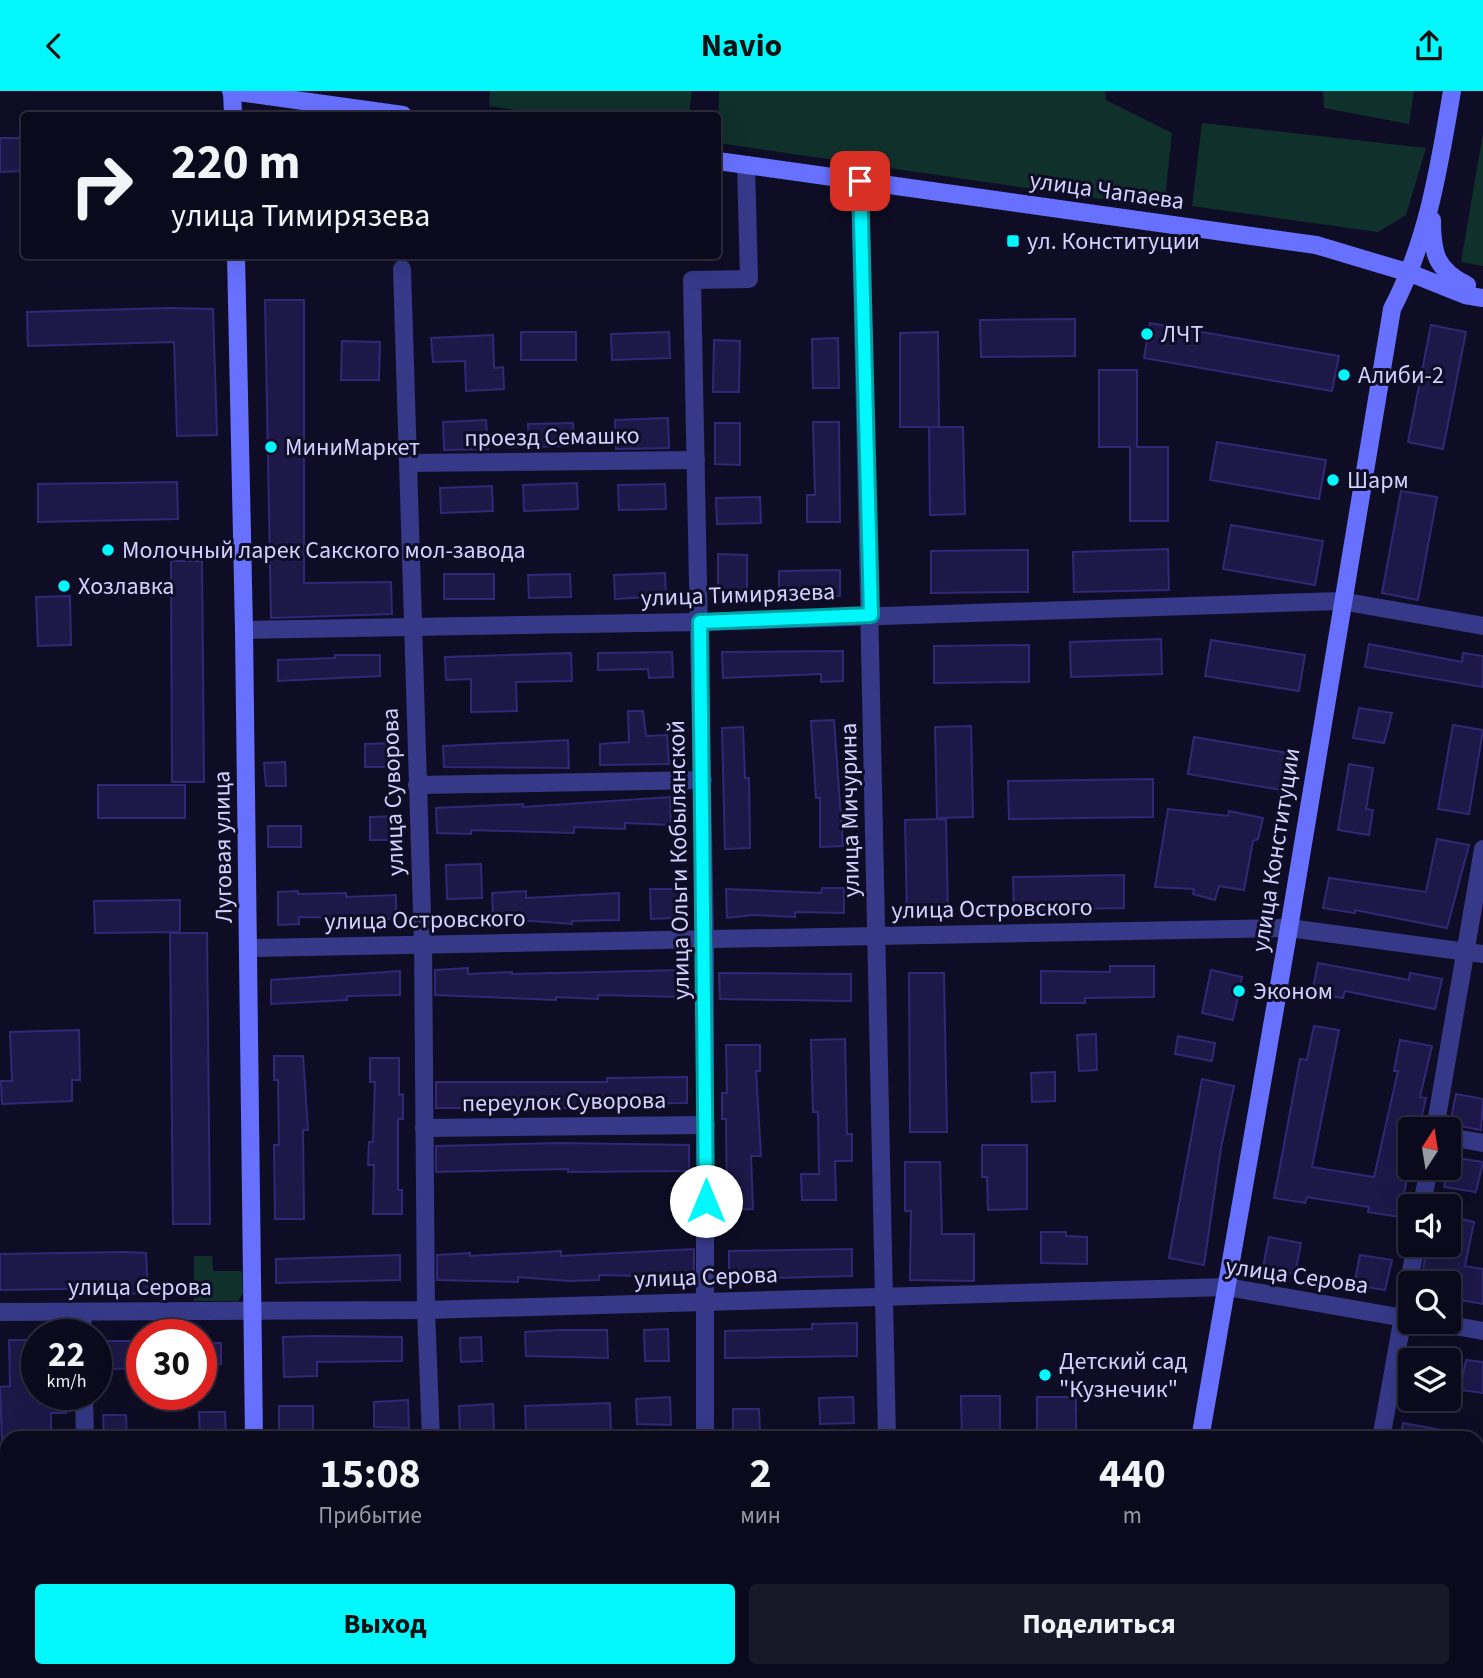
<!DOCTYPE html>
<html lang="ru">
<meta charset="utf-8">
<style>
body{margin:0;font-family:"Source Sans 3",sans-serif;background:#191829;color:#f1f3f6;height:100vh;display:flex;flex-direction:column;font-size:26px;white-space:nowrap}
*{box-sizing:border-box;margin:0}
p{font-size:23px;color:#9a9aa3}
.icon{flex:none;width:38px;height:38px;fill:none;stroke:currentColor;stroke-width:2;stroke-linecap:round;stroke-linejoin:round}
.map{position:relative;flex:1;overflow:hidden}
.side{position:absolute;left:0px;top:1340px;width:1484px;height:247px;display:flex;flex-direction:column;background:#0b0a1c;border-radius:21px 21px 0 0;box-shadow:0 7px 28px #0002,0 0 0 2px #2b2b3b}
.side>*{flex:none}
.banner{position:absolute;left:21px;top:21px;width:700px;height:147px;border-radius:7px;box-shadow:0 7px 28px #0002,0 0 0 2px #2b2b3b;background:#0b0a1c;color:#f1f3f6;overflow:hidden}
.needle{width:46px;rotate:12deg}
.tools{position:absolute;left:1398px;top:1026px;display:grid;gap:14px}
.tools a{display:grid;place-items:center;width:63px;height:63px;border-radius:7px;background:#0b0a1c;box-shadow:0 7px 28px #0002,0 0 0 2px #2b2b3b;font-size:35px}
.speed{position:absolute;left:21px;top:1228px;display:flex;gap:14px;font-size:35px;font-weight:700;text-align:center}
.speed>*{display:grid;place-content:center;width:91px;height:91px;border-radius:50%;background:#0b0a1c;box-shadow:0 7px 28px #0002,0 0 0 2px #2b2b3b;line-height:1}
.speed small{font-size:18px;font-weight:400}
.speed .limit{border:10px solid #d22;background:#fff;color:#111}
.pin{position:absolute;display:grid;place-items:center;width:60px;height:60px;color:#fff;margin:-30px;border-radius:14px;box-shadow:0 4px 10px #0006}
.me{position:absolute;width:77px;margin:-38px;rotate:0deg;stroke-linejoin:round;filter:drop-shadow(0 0 5px #0008)}
.turn{display:flex;align-items:center;gap:24px;height:147px;padding:0 35px;font-size:32px}
.turn .icon{width:91px;height:91px;stroke-width:2.5}
.turn b{display:block;font-size:49px;line-height:60px}
.eta{display:flex;justify-content:space-evenly;align-items:center;height:119px;text-align:center}
.eta b{font-size:42px;font-weight:700;line-height:49px}
.action{display:flex;gap:14px;margin-top:auto;padding:14px 35px}
.action a{flex:1;height:80px;border-radius:7px;background:#00f8fc;color:#111;font-size:28px;font-weight:700;line-height:80px;text-align:center}
.action a+a{background:#191829;color:#f1f3f6}
header{display:flex;justify-content:space-between;align-items:center;height:91px;padding:0 35px;background:#00f8fc;color:#111;font-size:32px;font-weight:700}
.map>svg:first-child{display:block}
</style>
<header><svg class="icon" aria-label="back" viewBox="0 0 24 24"><path d="M15 5l-7 7 7 7"/></svg>Navio<svg class="icon" aria-label="share" viewBox="0 0 24 24"><path d="M12 15V3M7 8l5-5 5 5M5 13v7h14v-7"/></svg></header>
<div class="map">
<svg width="1483" height="1587" viewBox="0 0 1483 1587">
<rect width="100%" height="100%" fill="#0f0d25"/>
<g fill="#10302c">
<polygon points="490,0 692,0 689,24 547,24 489,15"/>
<polygon points="719,0 1105,0 1106,9 1172,42 1164,117 718,52"/>
<polygon points="1323,0 1414,0 1409,33 1324,17"/>
<polygon points="1202,32 1426,57 1406,124 1378,141 1192,115"/>
<polygon points="1483,42 1483,175 1461,171"/>
<polygon points="194,1165 212,1165 213,1180 242,1180 243,1202 238,1210 194,1210"/>
</g>
<g fill="#1d1848" stroke="#312875" stroke-width="2">
<polygon points="0,47 24,47 24,80 0,81"/>
<polygon points="265,209 304,209 304,492 391,491 392,523 271,527"/>
<polygon points="168,217 213,218 217,344 177,345 174,251 28,255 27,221"/>
<polygon points="1075,228 1075,265 981,266 980,229"/>
<polygon points="1150,232 1339,265 1332,300 1144,267"/>
<polygon points="1431,234 1466,241 1443,358 1408,351"/>
<rect x="521" y="241" width="55" height="28"/>
<polygon points="669,241 670,267 612,269 611,243"/>
<polygon points="938,241 939,336 900,336 900,242"/>
<polygon points="493,244 494,277 503,276 504,298 466,300 465,270 433,271 431,247"/>
<polygon points="838,247 839,297 813,297 812,248"/>
<polygon points="714,249 740,250 739,301 713,301"/>
<polygon points="342,250 380,251 379,289 341,289"/>
<polygon points="1099,279 1137,279 1137,356 1168,356 1168,430 1130,430 1130,356 1099,356"/>
<polygon points="668,327 669,357 616,358 615,329"/>
<polygon points="486,329 488,358 444,359 443,331"/>
<polygon points="813,331 839,331 840,431 807,431 807,404 815,404"/>
<polygon points="573,332 574,355 529,356 528,333"/>
<polygon points="715,332 740,332 740,374 715,373"/>
<polygon points="929,336 963,336 965,423 930,424"/>
<polygon points="1217,351 1326,369 1319,408 1210,389"/>
<polygon points="177,391 178,428 38,431 38,393"/>
<polygon points="577,392 578,418 524,420 523,394"/>
<polygon points="665,393 666,418 619,419 618,394"/>
<polygon points="492,395 493,420 441,422 440,397"/>
<polygon points="1401,400 1437,406 1418,509 1382,502"/>
<polygon points="760,406 761,432 717,433 716,407"/>
<polygon points="1231,434 1323,450 1315,494 1223,478"/>
<polygon points="1168,458 1169,499 1074,501 1073,461"/>
<polygon points="1028,459 1028,501 931,502 931,460"/>
<polygon points="718,463 747,464 747,501 718,501"/>
<polygon points="171,470 202,470 204,691 172,691"/>
<polygon points="840,479 840,505 779,505 779,480"/>
<polygon points="665,482 666,505 615,508 614,484"/>
<rect x="444" y="483" width="50" height="25"/>
<polygon points="570,483 571,506 529,507 528,484"/>
<polygon points="70,505 71,554 38,555 36,506"/>
<polygon points="1161,548 1162,583 1071,586 1070,551"/>
<polygon points="1211,549 1305,564 1299,600 1205,585"/>
<polygon points="1369,553 1462,571 1463,562 1483,565 1483,596 1365,576"/>
<polygon points="1029,554 1029,591 934,592 934,555"/>
<polygon points="843,560 843,590 821,591 821,583 723,587 722,561"/>
<polygon points="672,561 673,586 649,587 648,578 598,579 598,562"/>
<polygon points="571,562 572,590 516,591 517,620 471,621 471,588 446,589 445,566"/>
<polygon points="335,564 380,564 380,585 278,590 278,569 335,567"/>
<polygon points="1359,617 1392,622 1384,652 1353,647"/>
<polygon points="628,620 643,620 646,645 667,644 669,673 600,674 600,653 629,651"/>
<polygon points="834,629 843,755 820,756 820,707 816,707 811,630"/>
<polygon points="1453,634 1483,639 1469,723 1438,718"/>
<polygon points="971,635 973,726 937,727 935,636"/>
<polygon points="743,636 745,687 749,687 750,757 725,758 722,637"/>
<polygon points="1194,646 1288,662 1281,699 1188,683"/>
<polygon points="568,649 569,677 444,676 443,655"/>
<polygon points="394,652 394,676 365,676 365,653"/>
<polygon points="285,671 286,695 266,695 264,672"/>
<polygon points="1349,673 1373,677 1366,718 1373,719 1369,744 1338,739"/>
<polygon points="1153,688 1153,726 1009,728 1008,690"/>
<rect x="98" y="694" width="87" height="33"/>
<polygon points="670,706 671,734 625,732 625,738 574,736 574,742 471,739 471,743 437,742 436,717 523,713 523,716"/>
<polygon points="1168,718 1228,725 1229,720 1263,727 1258,748 1253,750 1244,799 1219,795 1215,809 1193,803 1194,798 1155,796"/>
<polygon points="399,725 399,749 370,749 370,726"/>
<polygon points="946,728 948,824 907,825 905,729"/>
<rect x="268" y="735" width="33" height="21"/>
<polygon points="1437,748 1469,754 1447,837 1355,819 1355,822 1323,817 1329,787 1426,801"/>
<polygon points="481,773 482,807 447,808 446,774"/>
<polygon points="1124,784 1124,817 1014,819 1013,786"/>
<polygon points="822,797 844,797 844,822 795,821 795,826 753,824 727,827 726,798 821,802"/>
<polygon points="650,798 681,798 681,821 674,821 674,827 651,828"/>
<polygon points="298,800 298,803 346,802 346,806 396,804 396,828 299,826 299,833 278,834 278,801"/>
<polygon points="526,800 526,807 619,802 619,829 572,830 572,833 493,827 492,802"/>
<polygon points="180,809 180,841 95,842 94,810"/>
<polygon points="170,842 207,842 210,1133 173,1133"/>
<polygon points="1318,872 1409,889 1410,882 1442,888 1435,918 1345,900 1343,907 1312,902"/>
<polygon points="1110,875 1154,875 1154,906 1085,907 1085,912 1041,912 1041,880 1110,881"/>
<polygon points="468,877 468,883 512,881 512,883 683,879 684,906 598,904 598,908 556,906 556,909 435,904 435,879"/>
<polygon points="1211,879 1242,886 1233,929 1202,922"/>
<polygon points="400,880 400,904 347,905 347,909 271,913 271,889"/>
<polygon points="719,882 851,883 851,910 720,908"/>
<polygon points="909,882 944,882 947,1041 910,1041"/>
<polygon points="1314,935 1339,939 1312,1076 1374,1086 1398,980 1394,980 1400,949 1432,955 1420,1006 1426,1007 1419,1037 1410,1035 1410,1070 1400,1126 1368,1121 1369,1116 1307,1106 1305,1112 1274,1107 1300,968 1307,969"/>
<polygon points="79,939 80,989 72,989 72,1010 2,1013 1,990 12,990 10,941"/>
<polygon points="1096,943 1097,979 1079,980 1077,944"/>
<polygon points="1178,945 1215,952 1212,970 1175,963"/>
<polygon points="845,948 847,1043 852,1043 852,1070 835,1070 836,1109 802,1109 801,1083 819,1083 818,1021 813,1021 811,949"/>
<polygon points="726,954 760,954 760,980 756,980 761,1065 751,1065 753,1118 727,1119 726,1028 722,1028 722,1002 727,1002"/>
<polygon points="274,965 303,965 308,1039 303,1039 304,1128 275,1128 274,1054 279,1054 278,989 274,989"/>
<polygon points="370,967 399,967 399,1004 403,1003 403,1028 398,1028 398,1099 402,1099 402,1123 373,1123 374,1074 368,1074 369,1051 373,1051 375,991 370,991"/>
<polygon points="1055,981 1055,1010 1032,1011 1031,982"/>
<polygon points="687,986 687,1012 598,1013 598,1017 436,1017 436,991 607,991 607,987"/>
<polygon points="1202,988 1234,995 1221,1057 1204,1174 1169,1167"/>
<polygon points="1456,1003 1483,1008 1481,1039 1450,1033"/>
<polygon points="560,1052 689,1054 689,1080 568,1081 568,1078 436,1081 436,1055"/>
<polygon points="982,1054 1027,1054 1027,1118 988,1119 987,1086 982,1086"/>
<polygon points="1451,1066 1483,1071 1476,1101 1444,1096"/>
<polygon points="905,1071 940,1071 942,1143 974,1143 974,1190 910,1189 911,1120 905,1120"/>
<polygon points="1449,1125 1474,1131 1465,1175 1483,1178 1483,1213 1449,1207 1449,1192 1421,1192 1427,1153 1449,1153"/>
<polygon points="1041,1141 1066,1141 1066,1145 1087,1146 1087,1173 1041,1172"/>
<polygon points="1269,1146 1301,1152 1295,1183 1263,1176"/>
<polygon points="694,1158 694,1186 599,1184 599,1189 569,1190 518,1186 518,1191 437,1189 437,1164 470,1162 470,1165 561,1160 561,1165"/>
<polygon points="852,1158 852,1185 729,1188 729,1160"/>
<polygon points="125,1161 146,1162 148,1202 127,1203 127,1197 0,1199 0,1163"/>
<polygon points="400,1164 400,1189 276,1192 276,1168"/>
<polygon points="1360,1164 1392,1169 1385,1199 1354,1194"/>
<polygon points="857,1232 857,1265 725,1267 725,1240 812,1238 812,1233"/>
<polygon points="668,1238 669,1270 645,1270 644,1239"/>
<polygon points="559,1239 607,1239 608,1267 526,1265 525,1241"/>
<polygon points="316,1245 402,1246 402,1270 317,1271 317,1285 284,1286 283,1246"/>
<polygon points="481,1246 482,1270 461,1271 460,1247"/>
<polygon points="9,1249 37,1249 37,1304 66,1304 66,1322 51,1322 51,1348 2,1348 0,1296 10,1295"/>
<polygon points="106,1250 142,1250 142,1277 106,1278"/>
<polygon points="201,1252 221,1252 221,1273 201,1274"/>
<polygon points="1466,1269 1483,1271 1483,1302 1460,1299"/>
<polygon points="961,1305 1000,1305 1000,1348 962,1348"/>
<polygon points="670,1306 671,1334 637,1333 636,1308"/>
<polygon points="853,1306 854,1332 820,1333 819,1307"/>
<rect x="1037" y="1306" width="39" height="42"/>
<polygon points="408,1309 409,1337 374,1336 374,1311"/>
<polygon points="610,1312 611,1340 526,1340 525,1315"/>
<polygon points="493,1313 494,1341 460,1340 459,1315"/>
<rect x="279" y="1315" width="34" height="26"/>
<polygon points="733,1318 759,1318 760,1343 733,1343"/>
<polygon points="199,1321 225,1321 226,1348 200,1348"/>
<polygon points="103,1324 126,1324 127,1348 104,1348"/>
<polygon points="1403,1332 1447,1340 1446,1348 1400,1348"/>
</g>
<g fill="none" stroke-linecap="round" stroke-linejoin="round">
<g stroke="#353988" stroke-width="18">
<polyline points="860,90 887,1348"/>
<polyline points="402,178 423,854 426,1219 431,1348"/>
<polyline points="408,372 696,369"/>
<polyline points="244,539 700,531 1341,510 1483,535"/>
<polyline points="417,694 703,689"/>
<polyline points="249,857 1289,837 1483,863"/>
<polyline points="424,1037 706,1034"/>
<polyline points="1435,1038 1483,758"/>
<polyline points="1449,1046 1483,1052"/>
<polyline points="1422,1115 1429,1076"/>
<polyline points="0,1221 426,1219 1227,1196 1410,1228"/>
<polyline points="82,1221 83,1244"/>
<polyline points="1426,1230 1483,1240"/>
<polyline points="84,1304 85,1348"/>
<polyline points="705,1348 705,849 692,189 749,188 746,74"/>
<polyline points="1381,1348 1416,1153"/>
<polyline points="0,1380 7,1380"/>
<polyline points="1477,1404 1483,1405"/>
<polyline points="1438,1580 1481,1587"/>
<polyline points="1169,1587 1169,1580"/>
</g>
<g stroke="#6871ff" stroke-width="18">
<polyline points="231,0 403,24"/>
<polyline points="232,0 233,24"/>
<polyline points="718,70 1316,154 1410,182 1465,204 1483,207"/>
<path d="M1432,129C1432,162 1436,179 1467,194"/>
<polyline points="236,164 244,539 254,1348"/>
<path d="M1200,1348L1289,837L1392,218C1428,149 1439,76 1452,0"/>
<polyline points="0,1568 7,1568"/>
</g>
</g>
<g fill="none" stroke-linecap="round" stroke-linejoin="round">
<defs>
<polyline id="route" points="706,1110 700,531 871,524 860,90"/>
</defs>
<use href="#route" stroke="#00a1a4" stroke-width="18"/>
<use href="#route" stroke="#00f8fc" stroke-width="12"/>
</g>
<g fill="#00f8fc" stroke="#0f0d25" stroke-width="2.5">
<rect x="1006" y="143" width="14" height="14" rx="3.5"/>
<circle cx="1147" cy="243" r="7"/>
<circle cx="1344" cy="284" r="7"/>
<circle cx="271" cy="356" r="7"/>
<circle cx="1333" cy="389" r="7"/>
<circle cx="108" cy="459" r="7"/>
<circle cx="64" cy="495" r="7"/>
<circle cx="1239" cy="900" r="7"/>
<circle cx="1045" cy="1284" r="7"/>
</g>
<g text-anchor="middle" dominant-baseline="central" stroke-width="6" stroke-linejoin="round" paint-order="stroke">
<g font-size="24" fill="#d3d1ff" stroke="#0f0d25">
<text transform="translate(1107 100) rotate(8)">улица Чапаева</text>
<text transform="translate(552 346) rotate(-1)">проезд Семашко</text>
<text transform="translate(738 504) rotate(-2)">улица Тимирязева</text>
<text transform="translate(393 701) rotate(-92)">улица Суворова</text>
<text transform="translate(850 719) rotate(-91)">улица Мичурина</text>
<text transform="translate(223 756) rotate(-91)">Луговая улица</text>
<text transform="translate(1276 759) rotate(-81)">улица Конституции</text>
<text transform="translate(679 769) rotate(-91)">улица Ольги Кобылянской</text>
<text transform="translate(992 818) rotate(-1)">улица Островского</text>
<text transform="translate(425 829) rotate(-1)">улица Островского</text>
<text transform="translate(564 1011) rotate(-1)">переулок Суворова</text>
<text transform="translate(1297 1185) rotate(8)">улица Серова</text>
<text transform="translate(706 1186) rotate(-2)">улица Серова</text>
<text x="140" y="1196">улица Серова</text>
</g>
<g font-size="24" fill="#d3d1ff" stroke="#0f0d25" text-anchor="start">
<text x="1027" y="150">ул. Конституции</text>
<text x="1161" y="243">ЛЧТ</text>
<text x="1358" y="284">Алиби-2</text>
<text x="285" y="356">МиниМаркет</text>
<text x="1347" y="389">Шарм</text>
<text x="122" y="459">Молочный ларек Сакского мол-завода</text>
<text x="78" y="495">Хозлавка</text>
<text x="1253" y="900">Эконом</text>
<text x="1059" y="1270">Детский сад<tspan x="1059" dy="28">"Кузнечик"</tspan></text>
</g>
</g>
</svg>
<div class="tools">
<a><svg class="needle" viewBox="-14 -14 28 28"><path d="M0-13l5 13h-10z" fill="#e53935"/><path d="M0 13l5-13h-10z" fill="#9a9aa3"/></svg></a>
<a><svg class="icon" aria-label="sound" viewBox="0 0 24 24"><path d="M4 9h4l5-4v14l-5-4H4zM17 9q2 3 0 6"/></svg></a>
<a><svg class="icon" aria-label="search" viewBox="0 0 24 24"><circle cx="10" cy="10" r="6"/><path d="M15 15l6 6"/></svg></a>
<a><svg class="icon" aria-label="layers" viewBox="0 0 24 24"><path d="M12 4l9 5-9 5-9-5zM3 14l9 5 9-5"/></svg></a>
</div>
<div class="speed"><div>22<small>km/h</small></div><div class="limit">30</div></div>
<div class="pin" style="left:860px;top:90px;background:#d93025"><svg class="icon" aria-label="arrive" viewBox="0 0 24 24"><path d="M6 21V4h12l-3 4 3 4H6"/></svg></div>
<svg class="me" style="left:706px;top:1110px" viewBox="-20 -20 40 40"><circle r="19" fill="#fff"/><path d="M0-13L10 11 0 6-10 11z" fill="#00f8fc"/></svg>
<div class="banner">
<div class="turn"><svg class="icon" aria-label="right" viewBox="0 0 24 24"><path d="M7 20v-9h11M14 6l5 5-5 5"/></svg><div><b>220 m</b>улица Тимирязева</div></div>
</div>
<section class="side">
<div class="eta">
<div><b>15:08</b><p>Прибытие</p></div>
<div><b>2</b><p>мин</p></div>
<div><b>440</b><p>m</p></div>
</div>
<div class="action"><a>Выход</a><a>Поделиться</a></div>
</section>
</div>
